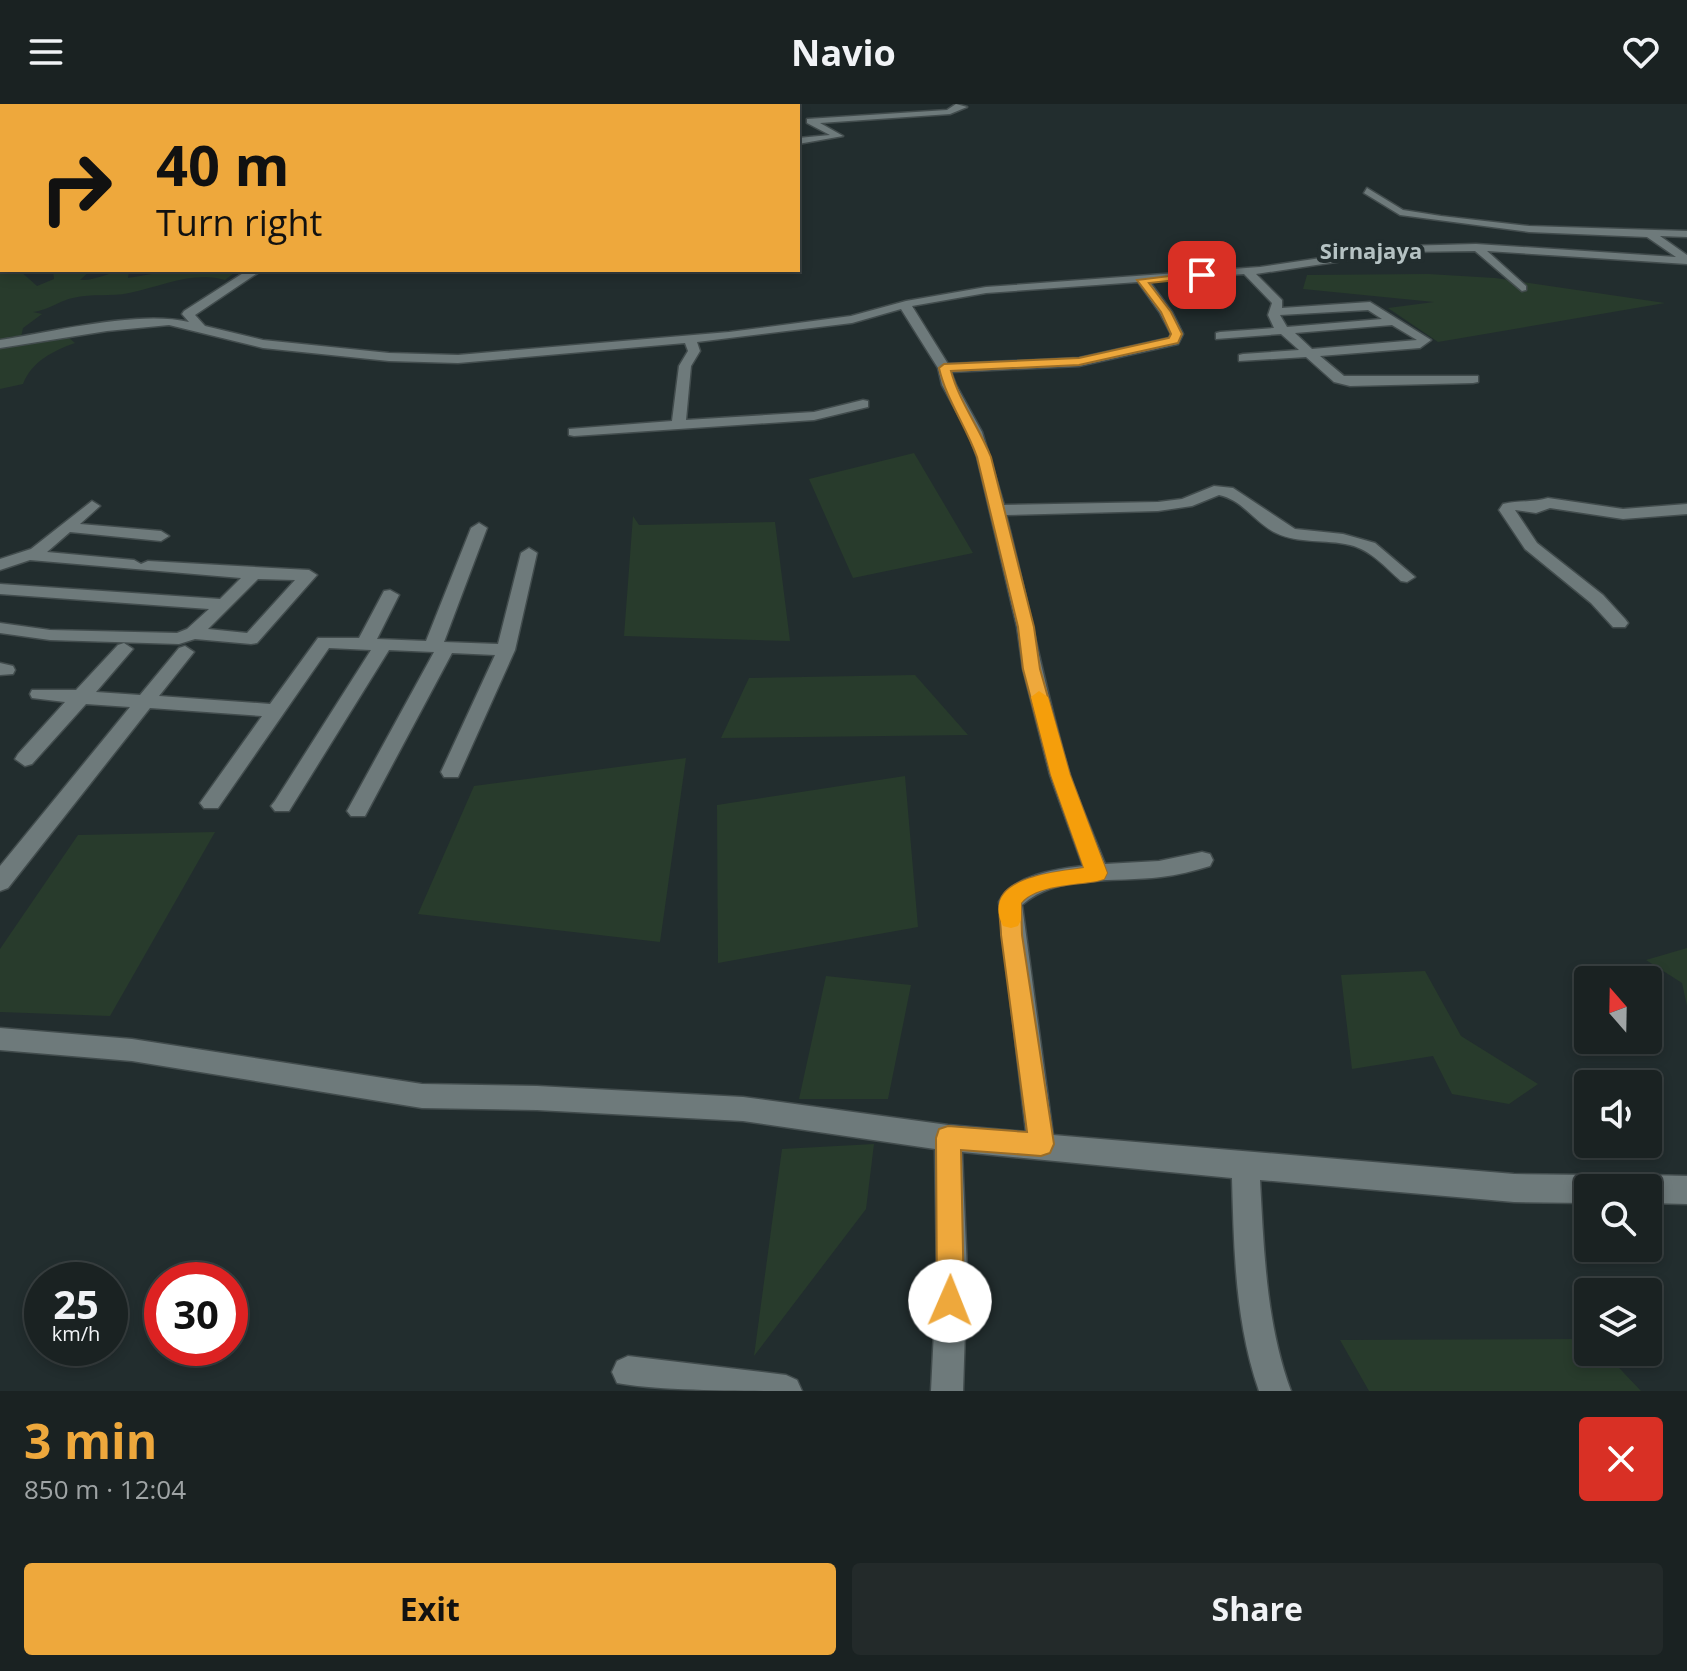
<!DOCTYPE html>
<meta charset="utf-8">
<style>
body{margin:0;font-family:"Open Sans",sans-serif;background:#232a2a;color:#f1f3f6;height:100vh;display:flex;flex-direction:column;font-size:30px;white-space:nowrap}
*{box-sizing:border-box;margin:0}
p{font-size:26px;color:#9fa4a5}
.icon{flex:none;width:44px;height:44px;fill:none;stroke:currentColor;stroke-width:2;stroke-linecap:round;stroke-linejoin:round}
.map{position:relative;height:1287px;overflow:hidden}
.panel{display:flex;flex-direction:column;background:#1a2222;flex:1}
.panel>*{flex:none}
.banner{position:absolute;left:0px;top:0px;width:800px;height:168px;box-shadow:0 4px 12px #0003,0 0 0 2px #383f40;background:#eea83c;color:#111;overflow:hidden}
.needle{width:52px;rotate:340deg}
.controls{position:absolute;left:1574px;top:862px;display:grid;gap:16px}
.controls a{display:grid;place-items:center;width:88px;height:88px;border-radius:8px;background:#1a2222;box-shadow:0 4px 12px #0003,0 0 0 2px #383f40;font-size:40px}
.speed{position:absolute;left:24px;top:1158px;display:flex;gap:16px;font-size:40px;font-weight:700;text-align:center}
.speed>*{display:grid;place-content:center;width:104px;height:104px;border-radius:50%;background:#1a2222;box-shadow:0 4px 12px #0003,0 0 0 2px #383f40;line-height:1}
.speed small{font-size:20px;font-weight:400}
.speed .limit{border:12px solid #d22;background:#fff;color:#111}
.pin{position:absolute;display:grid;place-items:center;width:68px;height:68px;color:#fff;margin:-34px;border-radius:16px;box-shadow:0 4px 12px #0006}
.me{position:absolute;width:88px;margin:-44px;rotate:1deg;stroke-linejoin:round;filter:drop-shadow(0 0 6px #0008)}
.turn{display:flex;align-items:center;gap:28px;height:168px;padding:0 24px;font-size:36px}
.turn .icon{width:104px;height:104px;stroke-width:2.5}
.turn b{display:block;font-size:56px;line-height:68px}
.round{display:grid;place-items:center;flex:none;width:84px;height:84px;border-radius:8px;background:#232a2a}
.overview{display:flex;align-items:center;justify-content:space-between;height:136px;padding:0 24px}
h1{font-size:48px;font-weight:700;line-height:60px;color:#eea83c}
.button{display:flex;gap:16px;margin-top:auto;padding:16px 24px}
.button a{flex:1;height:92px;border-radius:8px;background:#eea83c;color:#111;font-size:32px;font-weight:700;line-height:92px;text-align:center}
.button a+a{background:#232a2a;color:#f1f3f6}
header{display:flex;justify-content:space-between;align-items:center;height:104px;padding:0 24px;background:#1a2222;font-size:36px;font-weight:700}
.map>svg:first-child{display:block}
</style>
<header><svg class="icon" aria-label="menu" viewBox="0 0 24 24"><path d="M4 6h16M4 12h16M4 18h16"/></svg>Navio<svg class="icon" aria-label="heart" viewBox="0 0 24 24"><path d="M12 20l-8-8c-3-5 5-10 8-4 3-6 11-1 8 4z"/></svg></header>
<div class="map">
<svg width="1687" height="1287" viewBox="0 0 1687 1287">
<rect width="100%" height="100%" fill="#222d2e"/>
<g fill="#283b2c">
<path d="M0,151L2,166H19L37,182L54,175L53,166H91L80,176C99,177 112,165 129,167L128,174L175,166H238L225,176C195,166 159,183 129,189C111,193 92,189 73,194C58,197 52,205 33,208L42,210L23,224L21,233H68L75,239C53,247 32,257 23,280L0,285Z"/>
<polygon points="1428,170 1495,174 1665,199 1438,238 1388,204 1434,198 1303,185 1307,171"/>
<polygon points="914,349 973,449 853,474 809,375"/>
<polygon points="633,412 639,421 775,418 790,537 624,532"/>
<polygon points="915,571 968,631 721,634 749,574"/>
<polygon points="686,654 660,838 418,810 474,682"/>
<polygon points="905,672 918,823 718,859 717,701"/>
<polygon points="215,728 110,912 0,908 0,845 78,731"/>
<polygon points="1687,844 1687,902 1682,879 1646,856"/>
<polygon points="1425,867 1461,932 1538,980 1509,1000 1452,990 1433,952 1352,965 1341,871"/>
<polygon points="826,872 911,881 888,995 799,995"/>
<polygon points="874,1040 866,1105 754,1252 782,1045"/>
<polygon points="1588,1235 1588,1248 1604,1248 1641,1287 1369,1287 1340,1236"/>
</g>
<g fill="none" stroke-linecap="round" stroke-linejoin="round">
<defs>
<g id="minor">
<polygon points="956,0 967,3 950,10 820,19 843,32 798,40 798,34 830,31 807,19 807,15 947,6"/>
<polygon points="2,35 2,41 0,42 0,36"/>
<rect x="0" y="68" width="2" height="6"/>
<path d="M1367,84L1403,106L1441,112L1529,122L1687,127V133L1660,132L1687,151V160L1487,147L1526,182V186L1522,187L1475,147L1402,148L1256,170L1282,196V204L1370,198L1431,236L1420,244L1320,252L1344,272H1478V278L1473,279L1350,282L1334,278L1306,253L1239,257V251L1243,250L1299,246L1281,230L1216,235V229L1220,228L1274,224L1268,211L1272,199L1244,170L1149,177L1172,208L1183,230L1178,240L1079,262L951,268L956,281L982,328L1004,401L1158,398L1182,395L1214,382L1233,384L1295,425L1343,430L1375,439L1415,473L1407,478L1401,477C1385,463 1371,446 1350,441C1325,435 1299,440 1276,429C1255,419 1243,396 1219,391L1192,402L1158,407L1006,411C1028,496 1044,583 1069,668C1079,699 1093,729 1105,760L1159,757L1202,748L1210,750L1213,756L1210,762C1194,767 1177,771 1161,773C1116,779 1058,769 1022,801L1053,1031L1514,1070L1588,1071L1598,1075L1602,1084H1588V1099L1514,1098L1260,1076C1264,1148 1266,1219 1291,1287H1259C1235,1218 1234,1146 1232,1074L962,1048L967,1167L963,1287H931L937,1167L935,1045L743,1017L537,1006L422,1004L132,957L0,946V924L132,935L422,980L537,982L743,993L948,1021L1026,1028L999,798C1013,771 1056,765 1083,762L1050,671L1023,565L1017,523L977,353L968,328L942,281L938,264L901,205L852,219L697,238L700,247L691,262L686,316L814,308L863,296L868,297V303L814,316L574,332L569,331V325L672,317L679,262L688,247L685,239L458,259L389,257L263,244L169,221L107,227L0,244V236C53,228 138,206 189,218L182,210L184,207L248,166H262L195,211L205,222L263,236L389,249L458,251L729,228L851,212L906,197L986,183L1260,163L1402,142L1476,140L1676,153L1647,133L1529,128L1400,111L1364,89ZM1138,178L1160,209L1171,230L1169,234L1079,254L948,260L912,202L986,189ZM1368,206L1382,215L1287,223L1280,211ZM1392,221L1417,236L1312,245L1295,229Z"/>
<rect x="0" y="116" width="2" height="6"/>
<path d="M1548,394L1623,405L1687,400V410L1623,415L1550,404L1536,409L1515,406L1537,439L1603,491L1625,515L1628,519L1625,523H1613L1591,499L1525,445L1499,406L1503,400C1518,396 1532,399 1548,394Z"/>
<path d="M92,397L100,402L80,420L161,427L169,432L161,437L70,428L47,448L134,456L141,460L148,457L309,466L317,471L257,539L251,540L195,535L179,540L50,536L0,529V519L50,526L177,529L187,525L209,505L0,490V480L220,495L241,474L30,456L0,466V455L31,445ZM258,475L295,476L247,529L208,525Z"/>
<polygon points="479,419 487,424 444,538 498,540 521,449 529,444 537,449 515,546 458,673 444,673 441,668 495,551 452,549 365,712 351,712 347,707 434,548 389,546 289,707 275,707 271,702 275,697 371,546 329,544 218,704 204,704 200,699 262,612 150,604 8,784 0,787 0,762 130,603 86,600 32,660 25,662 15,655 18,650 65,598 32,594 30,590 32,586 76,586 118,541 124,539 133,545 96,588 140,591 179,544 185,542 194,548 159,592 270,600 318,534 359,534 384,487 390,486 399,491 377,535 426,537 471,424"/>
<polygon points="0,559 13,562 15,566 13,570 0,571"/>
<polygon points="1648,1071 1687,1072 1687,1100 1648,1099 1648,1084 1634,1084 1638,1075"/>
<path d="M628,1252L786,1271L797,1276L802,1287C756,1287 656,1287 617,1279L612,1268L617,1257Z"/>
</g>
</defs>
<use href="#minor" stroke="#424c4d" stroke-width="3"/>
<use href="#minor" fill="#6e7a7b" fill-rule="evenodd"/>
</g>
<path fill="#eea83c" stroke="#9b6d27" stroke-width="2" d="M1202,168L1207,171L1205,173L1149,179L1171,208L1182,230L1178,239L1079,261L951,267C959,297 979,323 991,353L1034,523L1040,565L1070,671L1107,769L1104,775L1097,777C1075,781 1035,781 1021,799L1022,831L1054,1040L1050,1049L1041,1052L961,1046L964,1197L960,1207L950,1211L941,1207L937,1197L936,1034L939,1025L948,1022L1027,1028L1001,831C1001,821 998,808 1000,798C1005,772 1063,767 1084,764L1051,671L1023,565L1018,523L977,353C966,322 946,295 939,264L944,260L1079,254L1169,234L1171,230L1161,208L1137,176Z"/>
<path fill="#f59e0b" d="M1039,587L1048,593L1070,671L1107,769L1104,775L1097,777C1075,781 1035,781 1021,799V816L1018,822L1011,824L1003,822C979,774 1056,768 1084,764L1051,671L1031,593Z"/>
<g text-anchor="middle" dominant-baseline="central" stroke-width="8" stroke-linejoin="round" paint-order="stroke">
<g font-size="22" font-weight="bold" fill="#b5c2c3" stroke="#222d2e">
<text x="1371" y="146">Sirnajaya</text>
</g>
</g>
</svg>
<div class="controls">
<a><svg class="needle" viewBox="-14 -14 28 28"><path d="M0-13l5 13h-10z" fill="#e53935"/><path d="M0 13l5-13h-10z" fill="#9fa4a5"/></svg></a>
<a><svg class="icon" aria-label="sound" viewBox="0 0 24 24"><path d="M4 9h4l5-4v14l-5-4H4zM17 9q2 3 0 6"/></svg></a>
<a><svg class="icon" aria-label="search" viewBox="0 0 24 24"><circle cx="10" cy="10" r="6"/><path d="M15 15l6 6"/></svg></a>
<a><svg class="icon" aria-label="layers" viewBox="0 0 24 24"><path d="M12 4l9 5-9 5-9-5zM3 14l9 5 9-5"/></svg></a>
</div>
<div class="speed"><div>25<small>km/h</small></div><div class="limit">30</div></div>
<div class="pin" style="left:1202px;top:171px;background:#d93025"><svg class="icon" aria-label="arrive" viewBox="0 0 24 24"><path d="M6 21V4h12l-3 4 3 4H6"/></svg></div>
<svg class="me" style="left:950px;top:1197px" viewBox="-20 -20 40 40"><circle r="19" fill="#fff"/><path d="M0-13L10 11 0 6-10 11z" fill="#eea83c"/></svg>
<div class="banner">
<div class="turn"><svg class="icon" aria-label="right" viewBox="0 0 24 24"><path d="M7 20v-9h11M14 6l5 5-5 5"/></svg><div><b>40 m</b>Turn right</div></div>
</div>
</div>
<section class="panel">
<div class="overview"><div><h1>3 min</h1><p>850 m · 12:04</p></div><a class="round" style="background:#d93025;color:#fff"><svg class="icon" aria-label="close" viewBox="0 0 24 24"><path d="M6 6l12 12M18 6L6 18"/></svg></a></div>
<div class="button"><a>Exit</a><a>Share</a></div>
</section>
